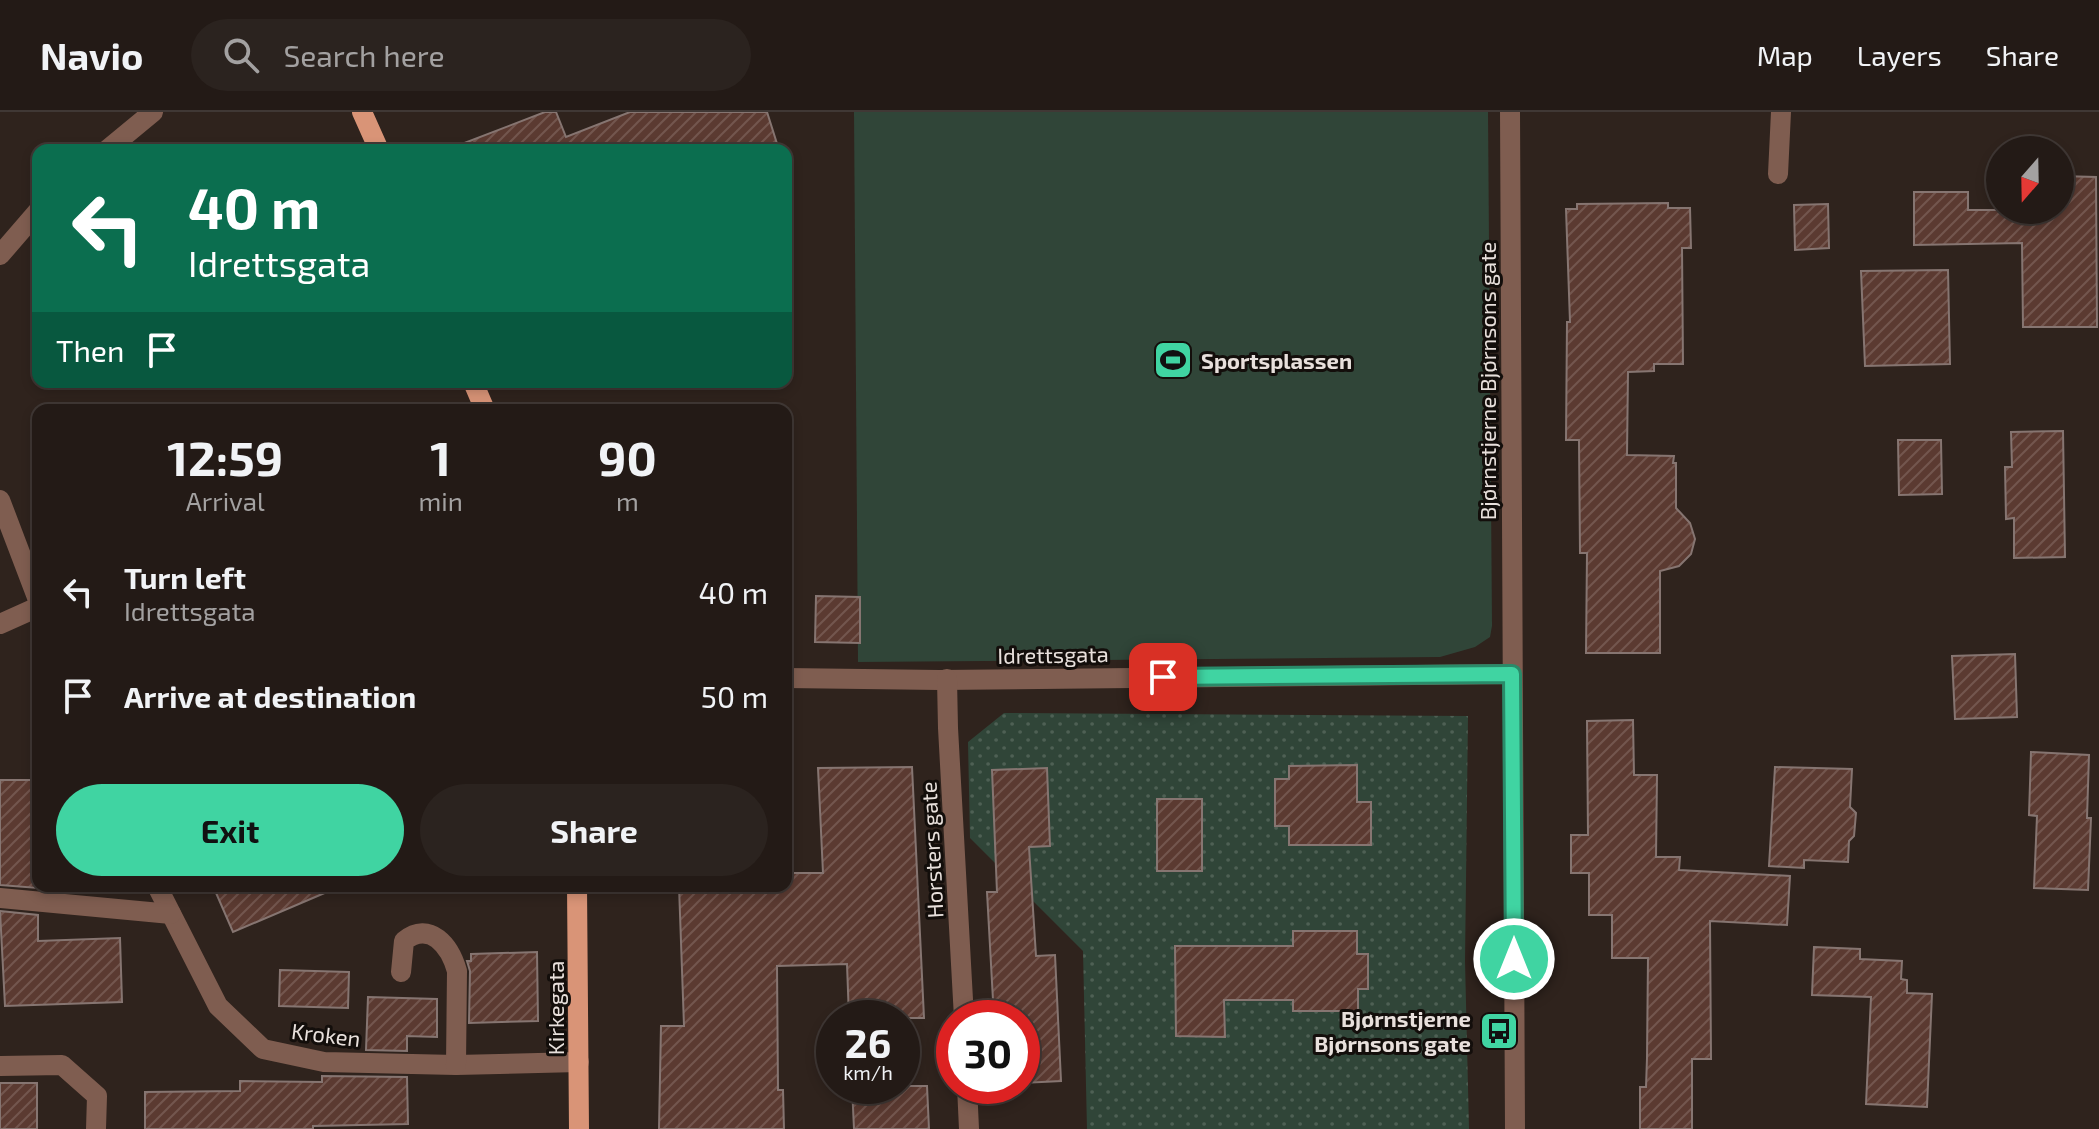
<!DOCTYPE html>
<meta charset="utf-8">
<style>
body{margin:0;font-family:"Exo 2",sans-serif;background:#2b231f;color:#f1f3f6;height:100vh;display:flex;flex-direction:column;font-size:30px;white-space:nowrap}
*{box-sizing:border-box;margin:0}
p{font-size:26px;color:#a3a1a1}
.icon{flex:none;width:44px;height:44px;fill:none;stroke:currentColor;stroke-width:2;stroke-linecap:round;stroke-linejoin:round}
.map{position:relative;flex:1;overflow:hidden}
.details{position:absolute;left:32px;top:292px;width:760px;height:488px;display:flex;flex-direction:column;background:#231a16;border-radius:16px;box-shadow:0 4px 12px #0003,0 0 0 2px #403835}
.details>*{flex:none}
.banner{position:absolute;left:32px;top:32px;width:760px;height:244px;border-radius:16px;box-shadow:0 4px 12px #0003,0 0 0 2px #403835;background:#0b6e4f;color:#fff;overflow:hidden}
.needle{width:52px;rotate:200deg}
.tools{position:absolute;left:1986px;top:24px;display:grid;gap:16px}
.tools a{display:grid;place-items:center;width:88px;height:88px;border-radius:50%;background:#231a16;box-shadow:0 4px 12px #0003,0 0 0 2px #403835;font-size:40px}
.speed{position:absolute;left:816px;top:888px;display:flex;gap:16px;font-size:40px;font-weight:700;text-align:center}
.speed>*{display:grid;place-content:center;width:104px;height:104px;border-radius:50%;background:#231a16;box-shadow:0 4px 12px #0003,0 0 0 2px #403835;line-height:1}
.speed small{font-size:20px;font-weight:400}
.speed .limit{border:12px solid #d22;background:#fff;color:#111}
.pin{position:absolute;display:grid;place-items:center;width:68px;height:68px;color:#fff;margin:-34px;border-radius:16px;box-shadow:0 4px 12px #0006}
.me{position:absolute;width:88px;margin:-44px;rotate:0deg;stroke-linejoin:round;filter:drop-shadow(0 0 6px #0008)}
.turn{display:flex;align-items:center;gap:28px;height:168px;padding:0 24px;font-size:36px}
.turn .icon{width:104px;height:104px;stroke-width:2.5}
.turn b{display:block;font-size:56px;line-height:68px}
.then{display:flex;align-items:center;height:76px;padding:0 24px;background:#0003;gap:16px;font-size:30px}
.eta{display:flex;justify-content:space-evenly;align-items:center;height:136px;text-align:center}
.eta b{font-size:48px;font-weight:700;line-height:56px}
.cta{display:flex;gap:16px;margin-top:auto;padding:16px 24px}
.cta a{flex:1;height:92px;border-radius:48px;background:#40d4a2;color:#111;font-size:32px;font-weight:700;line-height:92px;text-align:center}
.cta a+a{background:#2b231f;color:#f1f3f6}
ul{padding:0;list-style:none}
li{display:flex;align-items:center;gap:24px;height:104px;padding:0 24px}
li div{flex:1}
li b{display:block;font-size:30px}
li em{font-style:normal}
header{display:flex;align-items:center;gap:48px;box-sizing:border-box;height:112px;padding:0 40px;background:#231a16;border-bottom:2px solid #403835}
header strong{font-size:38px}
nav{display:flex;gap:44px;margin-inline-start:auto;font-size:28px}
.search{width:560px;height:72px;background:#2b231f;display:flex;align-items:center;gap:20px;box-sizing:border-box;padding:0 28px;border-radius:44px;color:#a3a1a1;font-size:30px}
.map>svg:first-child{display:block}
</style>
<header>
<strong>Navio</strong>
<div class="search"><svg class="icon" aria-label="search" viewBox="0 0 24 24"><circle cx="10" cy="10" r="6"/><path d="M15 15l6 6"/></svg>Search here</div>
<nav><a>Map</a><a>Layers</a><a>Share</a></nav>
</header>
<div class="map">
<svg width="2099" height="1017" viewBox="0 0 2099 1017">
<defs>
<pattern id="grass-dots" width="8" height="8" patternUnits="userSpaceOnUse" patternTransform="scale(2)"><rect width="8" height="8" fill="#304538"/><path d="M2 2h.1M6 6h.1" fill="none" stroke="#4e6054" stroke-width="1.8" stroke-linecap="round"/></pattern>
<pattern id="building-hatch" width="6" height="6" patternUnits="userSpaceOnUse" patternTransform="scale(2)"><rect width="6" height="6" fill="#5b3a31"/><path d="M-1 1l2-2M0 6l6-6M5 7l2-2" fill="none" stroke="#73564e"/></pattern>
</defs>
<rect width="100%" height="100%" fill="#2f231d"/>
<polygon fill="url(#grass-dots)" points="1004,601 1468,604 1465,849 1469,1017 1087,1017 1083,839 970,726 968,630"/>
<polygon fill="#304538" points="854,0 1488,0 1492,514 1490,525 1475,535 1440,545 858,550"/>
<g fill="url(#building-hatch)" stroke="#867571" stroke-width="2">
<polygon points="545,0 556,0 566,25 630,0 767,0 779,38 454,38 454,35"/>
<polygon points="2060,64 2096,65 2097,215 2023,215 2022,131 1914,133 1914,80 1968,80 1968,98 2060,98"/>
<polygon points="1668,91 1668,96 1690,96 1691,136 1682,136 1683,252 1654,252 1654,259 1628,260 1627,343 1674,344 1673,351 1676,351 1676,396 1690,411 1695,427 1691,442 1679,454 1660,459 1660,541 1586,541 1587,441 1580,441 1579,328 1566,328 1567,210 1570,210 1566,97 1577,97 1577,92"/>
<polygon points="1828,92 1829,136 1795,138 1794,93"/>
<polygon points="1948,158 1950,252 1865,254 1861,159"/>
<polygon points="2063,319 2065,445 2014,446 2014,406 2006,407 2005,355 2012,355 2011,320"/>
<polygon points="1898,328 1941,328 1942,382 1899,383"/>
<polygon points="816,484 860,485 860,531 815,530"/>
<polygon points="2015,542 2017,605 1955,607 1952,544"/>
<polygon points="1633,608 1634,663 1657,663 1656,745 1680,745 1679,758 1790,764 1787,813 1710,809 1711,947 1692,947 1692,1017 1640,1017 1640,975 1646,975 1647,946 1648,846 1612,846 1612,803 1589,803 1589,761 1571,761 1571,723 1588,723 1587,609"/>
<polygon points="2031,640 2089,643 2087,706 2091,706 2088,778 2034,776 2037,704 2029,703"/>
<polygon points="1357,653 1357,690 1371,690 1371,733 1289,733 1289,714 1275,714 1275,667 1289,667 1289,654"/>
<polygon points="912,655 924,906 849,906 847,852 777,854 778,978 783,978 784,1017 659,1017 661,914 684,914 679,774 786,774 786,761 823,761 818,656"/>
<polygon points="1775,655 1852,657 1850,695 1856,701 1854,724 1849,729 1848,750 1804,748 1804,756 1769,754"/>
<polygon points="1047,656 1050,734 1029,735 1036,844 1055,843 1061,969 1022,971 1022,906 994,906 987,780 997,780 992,658"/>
<polygon points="0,668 38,668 38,776 0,773"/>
<rect x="1157" y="687" width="45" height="72"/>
<polygon points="213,774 341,774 233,820"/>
<polygon points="0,799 38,803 38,829 120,826 122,890 5,894"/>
<polygon points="1293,819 1357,819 1357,842 1368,842 1368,877 1358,877 1358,899 1293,899 1293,888 1224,888 1225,925 1176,924 1175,834 1293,834"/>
<polygon points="1814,835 1860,837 1860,847 1902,849 1901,867 1907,868 1907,881 1932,882 1927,995 1866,992 1871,885 1812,883"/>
<polygon points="537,840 538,909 469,911 470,859 467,849 471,849 471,842"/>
<polygon points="280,858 349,860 348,896 279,894"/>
<polygon points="368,885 437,887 437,925 407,924 407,939 366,938"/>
<polygon points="322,964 407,965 408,1012 313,1014 313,1017 145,1017 145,980 240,979 240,969 322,970"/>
<rect x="0" y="971" width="37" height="46"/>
<polygon points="852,974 927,974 929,1017 854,1017"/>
</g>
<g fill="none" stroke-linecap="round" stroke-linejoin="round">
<g stroke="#7f5d50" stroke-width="20">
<polyline points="1510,0 1515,1017"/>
<polyline points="107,38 153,0"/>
<polyline points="1778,62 1781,0"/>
<polyline points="0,143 38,99"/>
<polyline points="0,388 38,488"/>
<polyline points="0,512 38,495"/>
<polyline points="786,566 940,568 1512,562"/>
<polyline points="947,567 948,616 964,906"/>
<polyline points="157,774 218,894 263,937 324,950 456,953 579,950"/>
<polyline points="0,786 171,802"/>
<path d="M401,860L404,829C430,808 450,834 457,859L456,953"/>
<polyline points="0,954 62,953 97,984 96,1017"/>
<polyline points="967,974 969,1017"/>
</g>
<g stroke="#d99477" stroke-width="20">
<polyline points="362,0 379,38"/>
<polyline points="473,270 485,298"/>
<polyline points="577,774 579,1017"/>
</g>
</g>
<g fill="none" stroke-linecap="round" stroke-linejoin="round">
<defs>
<polyline id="route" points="1163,565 1512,562 1514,847"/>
</defs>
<use href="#route" stroke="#2a8a69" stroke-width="20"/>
<use href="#route" stroke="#40d4a2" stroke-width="14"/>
</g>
<defs>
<symbol id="stadium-square" viewBox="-11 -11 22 22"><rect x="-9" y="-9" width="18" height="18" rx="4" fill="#40d4a2" stroke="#130e0b"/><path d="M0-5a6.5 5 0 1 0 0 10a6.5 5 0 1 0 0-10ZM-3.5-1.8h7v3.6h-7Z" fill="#111"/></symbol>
<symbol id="bus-square" viewBox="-11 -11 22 22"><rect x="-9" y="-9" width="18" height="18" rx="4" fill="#40d4a2" stroke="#130e0b"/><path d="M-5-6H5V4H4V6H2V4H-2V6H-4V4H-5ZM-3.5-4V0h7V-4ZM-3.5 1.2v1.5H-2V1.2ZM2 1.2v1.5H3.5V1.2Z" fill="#111"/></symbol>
</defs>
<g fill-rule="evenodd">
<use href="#stadium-square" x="1151" y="226" width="44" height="44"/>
<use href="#bus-square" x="1477" y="897" width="44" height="44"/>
</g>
<g text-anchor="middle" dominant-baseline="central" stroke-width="6" stroke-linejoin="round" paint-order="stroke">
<g font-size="22" font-weight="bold" fill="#e8e0dc" stroke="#130e0b" text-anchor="start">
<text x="1201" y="248">Sportsplassen</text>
<text x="1471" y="906" text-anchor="end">Bjørnstjerne<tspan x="1471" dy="25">Bjørnsons gate</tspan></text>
</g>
<g font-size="22" fill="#e8e0dc" stroke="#130e0b">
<text transform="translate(1487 269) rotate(-90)">Bjørnstjerne Bjørnsons gate</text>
<text transform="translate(1053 542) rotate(-1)">Idrettsgata</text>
<text transform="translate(931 738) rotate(-93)">Horsters gate</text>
<text transform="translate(555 896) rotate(-90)">Kirkegata</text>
<text transform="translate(326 922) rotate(7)">Kroken</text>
</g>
</g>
</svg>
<div class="tools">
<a><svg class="needle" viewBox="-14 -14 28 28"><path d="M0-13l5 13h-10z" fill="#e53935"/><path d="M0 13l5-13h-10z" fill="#a3a1a1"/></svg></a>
</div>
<div class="speed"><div>26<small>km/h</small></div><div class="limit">30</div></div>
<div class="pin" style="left:1163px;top:565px;background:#d93025"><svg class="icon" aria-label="arrive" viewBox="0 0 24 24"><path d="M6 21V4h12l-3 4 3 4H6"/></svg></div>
<svg class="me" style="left:1514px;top:847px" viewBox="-20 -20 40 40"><circle r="17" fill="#40d4a2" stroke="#fff" stroke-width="3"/><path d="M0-11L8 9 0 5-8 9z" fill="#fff"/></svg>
<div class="banner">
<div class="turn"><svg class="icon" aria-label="left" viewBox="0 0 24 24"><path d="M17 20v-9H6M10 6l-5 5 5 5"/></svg><div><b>40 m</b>Idrettsgata</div></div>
<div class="then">Then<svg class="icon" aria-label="arrive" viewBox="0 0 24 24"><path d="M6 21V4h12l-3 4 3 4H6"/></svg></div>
</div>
<section class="details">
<div class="eta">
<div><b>12:59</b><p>Arrival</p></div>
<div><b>1</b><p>min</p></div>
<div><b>90</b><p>m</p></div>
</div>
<ul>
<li><svg class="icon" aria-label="left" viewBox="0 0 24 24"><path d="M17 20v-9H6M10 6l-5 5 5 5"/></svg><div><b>Turn left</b><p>Idrettsgata</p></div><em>40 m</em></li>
<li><svg class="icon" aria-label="arrive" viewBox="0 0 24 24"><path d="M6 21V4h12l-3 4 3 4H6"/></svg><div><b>Arrive at destination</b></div><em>50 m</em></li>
</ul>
<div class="cta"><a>Exit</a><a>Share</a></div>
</section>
</div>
